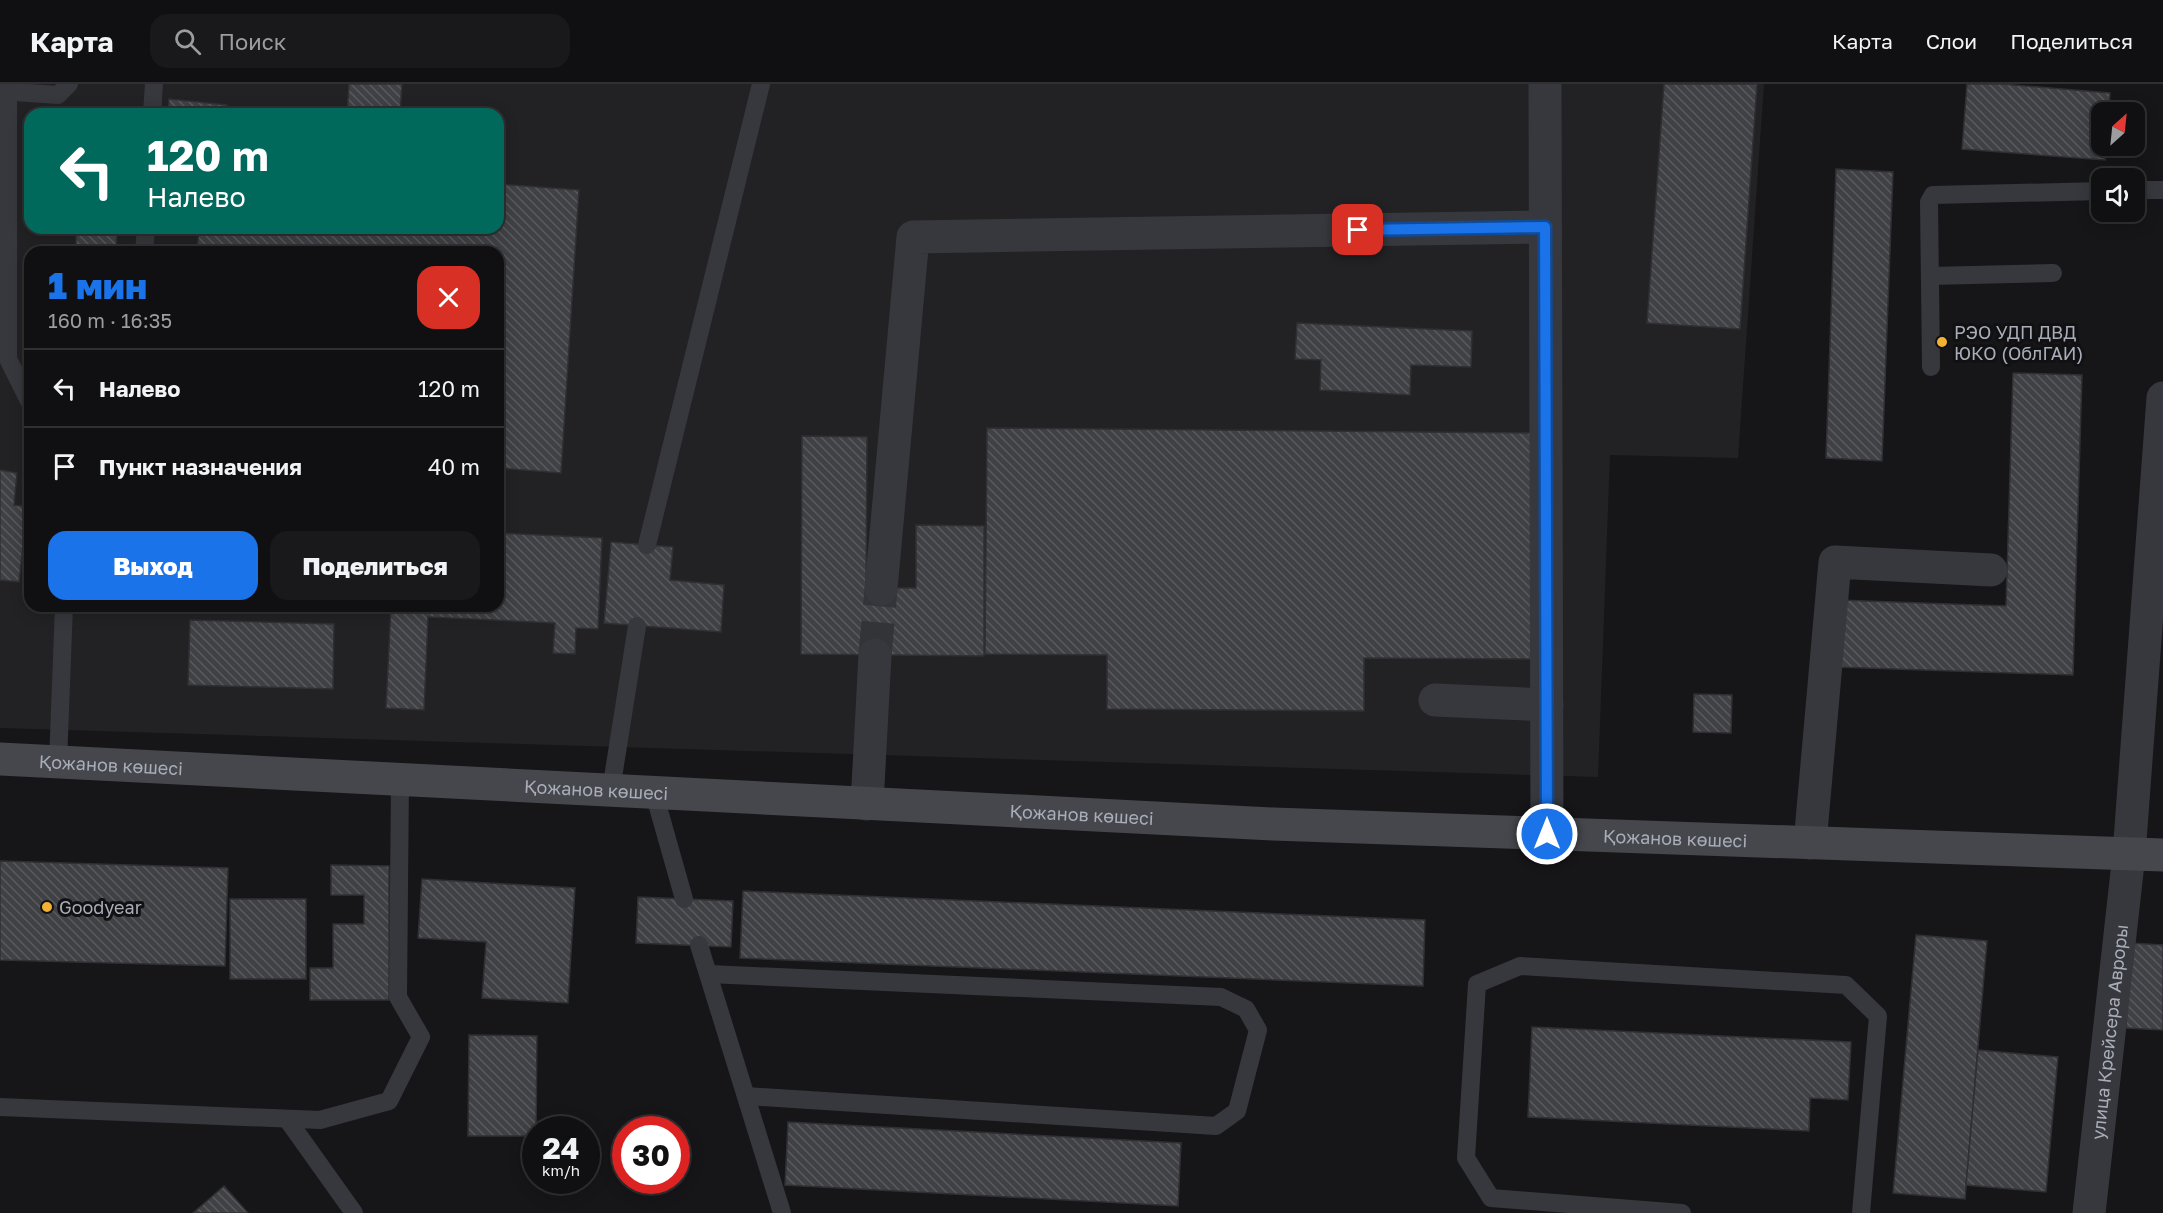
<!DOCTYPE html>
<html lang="ru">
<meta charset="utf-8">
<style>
body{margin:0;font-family:"Golos Text",sans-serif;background:#19191b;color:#f1f3f6;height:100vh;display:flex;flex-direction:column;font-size:22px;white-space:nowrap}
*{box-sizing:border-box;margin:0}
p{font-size:20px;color:#9c9d9f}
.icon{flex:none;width:33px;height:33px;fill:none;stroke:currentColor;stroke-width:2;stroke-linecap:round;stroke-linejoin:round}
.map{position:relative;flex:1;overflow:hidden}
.drawer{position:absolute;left:24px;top:162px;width:480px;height:366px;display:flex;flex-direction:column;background:#101012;border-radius:18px;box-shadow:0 3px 15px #0003,0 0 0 2px #303032}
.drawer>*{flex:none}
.guide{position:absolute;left:24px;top:24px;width:480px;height:126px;border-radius:18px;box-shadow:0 3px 15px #0003,0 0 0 2px #303032;background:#00695c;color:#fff;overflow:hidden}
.needle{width:39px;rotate:27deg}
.fabs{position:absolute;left:2091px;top:18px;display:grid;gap:12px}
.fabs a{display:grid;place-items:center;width:54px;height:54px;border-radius:12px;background:#101012;box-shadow:0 3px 15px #0003,0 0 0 2px #303032;font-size:30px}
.speed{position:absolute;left:522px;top:1032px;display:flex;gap:12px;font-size:30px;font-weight:700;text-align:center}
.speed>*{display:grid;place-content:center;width:78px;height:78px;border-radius:50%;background:#101012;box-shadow:0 3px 15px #0003,0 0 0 2px #303032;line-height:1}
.speed small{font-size:15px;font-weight:400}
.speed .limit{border:9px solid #d22;background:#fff;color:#111}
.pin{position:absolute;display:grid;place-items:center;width:51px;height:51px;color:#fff;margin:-26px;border-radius:12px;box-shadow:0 3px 9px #0006}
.me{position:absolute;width:66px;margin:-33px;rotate:0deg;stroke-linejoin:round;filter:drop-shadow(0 0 4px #0008)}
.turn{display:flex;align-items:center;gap:21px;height:126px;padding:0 24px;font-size:27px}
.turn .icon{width:78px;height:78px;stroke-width:2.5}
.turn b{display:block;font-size:42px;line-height:51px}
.round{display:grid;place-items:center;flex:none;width:63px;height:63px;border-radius:18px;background:#19191b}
.summary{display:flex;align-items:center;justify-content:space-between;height:102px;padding:0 24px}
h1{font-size:36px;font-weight:800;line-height:45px;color:#1a73e8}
.button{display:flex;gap:12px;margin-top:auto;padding:12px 24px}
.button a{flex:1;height:69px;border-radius:18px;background:#1a73e8;color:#fff;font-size:24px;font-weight:800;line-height:69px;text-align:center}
.button a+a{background:#19191b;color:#f1f3f6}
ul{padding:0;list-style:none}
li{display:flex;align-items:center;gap:18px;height:78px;padding:0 24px;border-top:2px solid #303032}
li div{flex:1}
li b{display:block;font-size:22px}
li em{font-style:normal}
header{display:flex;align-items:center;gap:36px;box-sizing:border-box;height:84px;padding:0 30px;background:#101012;border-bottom:2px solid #303032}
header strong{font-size:28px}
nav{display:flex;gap:33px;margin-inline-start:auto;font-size:21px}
.search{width:420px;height:54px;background:#19191b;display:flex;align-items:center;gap:15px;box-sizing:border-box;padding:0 21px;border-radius:18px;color:#9c9d9f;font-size:22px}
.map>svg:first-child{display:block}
</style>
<header>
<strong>Карта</strong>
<div class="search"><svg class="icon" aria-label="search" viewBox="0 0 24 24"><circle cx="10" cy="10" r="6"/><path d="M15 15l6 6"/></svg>Поиск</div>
<nav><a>Карта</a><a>Слои</a><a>Поделиться</a></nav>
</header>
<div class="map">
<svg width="2163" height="1129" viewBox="0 0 2163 1129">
<defs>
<pattern id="building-back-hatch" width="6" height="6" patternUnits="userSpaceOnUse" patternTransform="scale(1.5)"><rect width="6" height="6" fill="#404145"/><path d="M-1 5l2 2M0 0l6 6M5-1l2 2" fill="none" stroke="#595a5e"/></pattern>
</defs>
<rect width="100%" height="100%" fill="#161618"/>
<path fill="#222225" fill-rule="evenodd" d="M0,0H1764L1738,374L1610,371L1598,693L0,644ZM30,30H498V144H30ZM30,168H498V522H30Z"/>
<g fill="url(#building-back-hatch)" stroke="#303034" stroke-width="1.5">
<polygon points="349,0 402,0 400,30 347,30"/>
<polygon points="1664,0 1757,0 1740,245 1647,239"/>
<polygon points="1967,0 2002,0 2110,9 2109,28 2102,28 2102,62 2106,62 2105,76 1962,65"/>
<polygon points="169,15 227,21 226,30 168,30"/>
<polygon points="1836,85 1893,88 1882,377 1826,374"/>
<polygon points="498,100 579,106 561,389 498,384 498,168 197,168 199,144 498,144"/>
<polygon points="76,144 117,144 116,168 76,168"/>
<polygon points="1297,239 1472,247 1471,283 1411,281 1410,311 1320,306 1321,276 1295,275"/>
<polygon points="2013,289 2082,291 2073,591 1836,583 1838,516 2006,522"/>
<polygon points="987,344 1537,349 1535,575 1364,574 1364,627 1107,625 1107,571 985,570"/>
<polygon points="802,352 867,353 866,504 916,504 916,441 984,442 984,572 801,570"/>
<polygon points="0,386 17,389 14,421 30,423 30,454 24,454 19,498 0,496"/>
<polygon points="498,449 602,454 598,545 576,544 575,570 553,569 555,539 428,533 424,626 386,624 391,522 498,522"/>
<polygon points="611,458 673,463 670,496 724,501 721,548 604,539"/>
<polygon points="190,536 334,540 333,605 188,601"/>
<polygon points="1694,610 1732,611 1731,649 1693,648"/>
<polygon points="0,777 228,784 225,882 0,876"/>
<polygon points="331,781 389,782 389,916 310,916 310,884 333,884 333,840 364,840 364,811 331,811"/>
<polygon points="422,795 575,804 568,919 482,914 486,858 418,854"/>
<polygon points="743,807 1425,836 1423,902 740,874"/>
<polygon points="638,813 733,817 731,863 636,859"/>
<rect x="230" y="815" width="76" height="80"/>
<polygon points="1916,851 1987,857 1965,1115 1893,1109"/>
<polygon points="2130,859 2163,861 2163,946 2126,944"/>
<polygon points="1532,943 1851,958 1848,1016 1810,1014 1809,1047 1528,1033"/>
<polygon points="469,951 537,952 536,1052 468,1052"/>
<polygon points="1978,966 2058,973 2046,1108 1966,1101"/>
<polygon points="788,1038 1181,1059 1178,1122 785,1101"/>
<polygon points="224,1102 248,1129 193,1129"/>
</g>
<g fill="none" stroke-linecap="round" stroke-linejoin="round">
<polyline stroke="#333438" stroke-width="33" stroke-dasharray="33 16" stroke-linecap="butt" points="875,571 881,505"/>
<g stroke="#37383d" stroke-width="18">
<polyline points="0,7 58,11 69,0"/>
<polyline points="8,8 8,275 30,319"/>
<polyline points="152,30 154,0"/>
<polyline points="2134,106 2163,106"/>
<polyline points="144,168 146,144"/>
<polyline points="1930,192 2053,189"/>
<polyline points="1931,283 1929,118 1933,111 2102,107"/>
<polyline points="647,461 761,0"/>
<polyline points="58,678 64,522"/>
<polyline points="611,706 637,542"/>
<polyline points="654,709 684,815"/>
<polyline points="699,861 782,1129"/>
<polyline points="709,890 1221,913 1246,925 1258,946 1237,1027 1216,1042 746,1012"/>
<polyline points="0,1023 320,1036 389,1017 421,953 398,913 400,695"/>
<polyline points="287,1035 354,1129"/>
<polyline points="1682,1129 1491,1114 1466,1074 1477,900 1520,882 1846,901 1878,932 1861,1129"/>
</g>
<g stroke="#37383d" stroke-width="33">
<polyline points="1545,0 1547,750"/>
<polyline points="881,505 913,153 1545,143"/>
<polyline points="1435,616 1547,621"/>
<polyline points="867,720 875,571"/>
<polyline points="1810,759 1835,478 1991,486"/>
<path id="s1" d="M2089,1129L2129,770L2163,314"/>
</g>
<path stroke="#45474d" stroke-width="33" id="s2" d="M0,675L1273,740L2163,771"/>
</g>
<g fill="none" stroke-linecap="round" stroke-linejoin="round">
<defs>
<polyline id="route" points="1358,146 1545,143 1547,750"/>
</defs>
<use href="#route" stroke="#114b97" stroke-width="15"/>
<use href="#route" stroke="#1a73e8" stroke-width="10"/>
</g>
<g fill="#f2b134" stroke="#111113" stroke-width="2">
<circle cx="1942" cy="258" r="6"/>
<circle cx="47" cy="823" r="6"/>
</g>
<g text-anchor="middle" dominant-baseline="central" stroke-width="6" stroke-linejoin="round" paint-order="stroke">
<g font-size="18" fill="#a8adb8" stroke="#111113" text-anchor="start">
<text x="1954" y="248">РЭО УДП ДВД<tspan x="1954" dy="21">ЮКО (ОблГАИ)</tspan></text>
<text x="59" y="823">Goodyear</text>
</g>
<g font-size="18" fill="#a8adb8" stroke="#111113">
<text stroke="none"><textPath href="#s2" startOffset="111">Қожанов көшесі</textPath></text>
<text stroke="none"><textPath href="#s2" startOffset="597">Қожанов көшесі</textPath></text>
<text stroke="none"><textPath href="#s2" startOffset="1083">Қожанов көшесі</textPath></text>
<text stroke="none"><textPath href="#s2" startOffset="1677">Қожанов көшесі</textPath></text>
<text stroke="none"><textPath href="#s1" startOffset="182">улица Крейсера Авроры</textPath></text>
</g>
</g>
</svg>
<div class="fabs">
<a><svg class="needle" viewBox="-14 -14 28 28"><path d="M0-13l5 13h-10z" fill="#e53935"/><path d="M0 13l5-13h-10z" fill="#9c9d9f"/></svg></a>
<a><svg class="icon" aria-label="sound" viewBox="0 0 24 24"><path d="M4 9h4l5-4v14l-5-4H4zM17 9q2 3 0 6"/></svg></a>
</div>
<div class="speed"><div>24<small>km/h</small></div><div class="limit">30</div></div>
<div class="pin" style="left:1358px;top:146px;background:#d93025"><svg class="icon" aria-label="arrive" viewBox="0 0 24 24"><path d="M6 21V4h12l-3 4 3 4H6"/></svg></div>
<svg class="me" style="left:1547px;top:750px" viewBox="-20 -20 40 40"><circle r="17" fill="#1a73e8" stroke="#fff" stroke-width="3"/><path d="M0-11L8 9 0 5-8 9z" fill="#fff"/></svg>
<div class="guide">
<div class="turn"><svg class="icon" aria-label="left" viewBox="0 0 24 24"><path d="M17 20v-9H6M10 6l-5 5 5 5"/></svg><div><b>120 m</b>Налево</div></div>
</div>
<section class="drawer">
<div class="summary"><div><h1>1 мин</h1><p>160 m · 16:35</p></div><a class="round" style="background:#d93025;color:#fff"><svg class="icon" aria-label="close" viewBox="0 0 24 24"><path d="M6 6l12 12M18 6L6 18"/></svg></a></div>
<ul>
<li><svg class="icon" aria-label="left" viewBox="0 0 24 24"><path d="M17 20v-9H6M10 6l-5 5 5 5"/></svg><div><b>Налево</b></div><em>120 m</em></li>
<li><svg class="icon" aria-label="arrive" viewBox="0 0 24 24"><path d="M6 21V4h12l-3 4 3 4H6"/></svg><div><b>Пункт назначения</b></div><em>40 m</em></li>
</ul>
<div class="button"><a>Выход</a><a>Поделиться</a></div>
</section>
</div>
